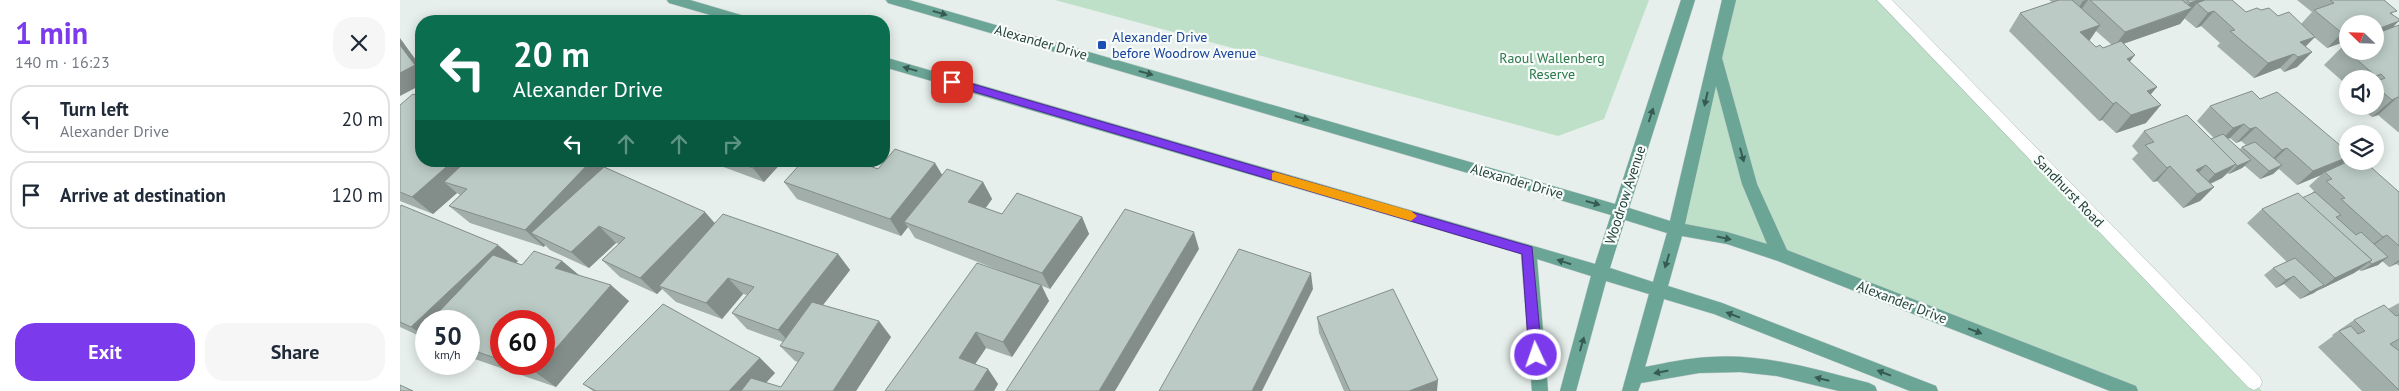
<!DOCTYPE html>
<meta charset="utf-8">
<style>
body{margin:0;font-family:"PT Sans",sans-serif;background:#f6f6f7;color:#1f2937;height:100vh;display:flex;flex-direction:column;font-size:19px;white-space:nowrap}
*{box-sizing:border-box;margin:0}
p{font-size:16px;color:#747a83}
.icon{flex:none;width:28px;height:28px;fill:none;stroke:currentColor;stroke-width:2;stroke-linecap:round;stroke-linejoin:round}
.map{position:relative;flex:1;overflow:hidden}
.side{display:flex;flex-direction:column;background:#fff;width:400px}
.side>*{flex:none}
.hud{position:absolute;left:15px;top:15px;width:475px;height:152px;border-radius:20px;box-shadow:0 2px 12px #0003;background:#0b6e4f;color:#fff;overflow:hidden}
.needle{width:32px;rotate:293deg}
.controls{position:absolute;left:1939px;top:15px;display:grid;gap:10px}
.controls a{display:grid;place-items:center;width:45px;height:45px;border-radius:50%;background:#fff;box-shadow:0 2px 12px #0003;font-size:25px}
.speed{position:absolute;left:15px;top:310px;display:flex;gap:10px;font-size:25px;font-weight:700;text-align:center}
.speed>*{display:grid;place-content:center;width:65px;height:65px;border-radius:50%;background:#fff;box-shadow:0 2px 12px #0003;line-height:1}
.speed small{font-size:12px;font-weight:400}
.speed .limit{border:8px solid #d22;background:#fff;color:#111}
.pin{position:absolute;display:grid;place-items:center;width:42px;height:42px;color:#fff;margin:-21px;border-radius:10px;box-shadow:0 2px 8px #0006}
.me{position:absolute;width:55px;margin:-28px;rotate:357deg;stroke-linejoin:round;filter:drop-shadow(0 0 4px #0008)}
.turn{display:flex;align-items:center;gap:18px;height:105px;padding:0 15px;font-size:22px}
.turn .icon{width:65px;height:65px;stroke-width:2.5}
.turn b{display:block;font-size:35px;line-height:42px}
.lanes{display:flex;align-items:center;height:48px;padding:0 15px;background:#0003;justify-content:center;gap:25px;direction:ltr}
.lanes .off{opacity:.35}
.round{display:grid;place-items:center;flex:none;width:52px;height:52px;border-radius:20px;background:#f6f6f7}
.head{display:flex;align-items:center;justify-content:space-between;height:85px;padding:0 15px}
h1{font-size:30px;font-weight:700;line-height:38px;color:#7c3aed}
.button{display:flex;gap:10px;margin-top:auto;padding:10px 15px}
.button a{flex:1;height:58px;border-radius:20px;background:#7c3aed;color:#fff;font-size:20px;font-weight:700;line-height:58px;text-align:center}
.button a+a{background:#f6f6f7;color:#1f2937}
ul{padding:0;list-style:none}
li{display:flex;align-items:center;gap:15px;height:68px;margin:0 10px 8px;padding:0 5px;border:2px solid #e0e1e3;border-radius:20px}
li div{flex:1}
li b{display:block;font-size:19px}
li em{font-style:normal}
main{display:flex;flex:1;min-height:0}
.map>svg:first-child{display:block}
</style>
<main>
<section class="side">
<div class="head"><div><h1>1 min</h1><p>140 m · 16:23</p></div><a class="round"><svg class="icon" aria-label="close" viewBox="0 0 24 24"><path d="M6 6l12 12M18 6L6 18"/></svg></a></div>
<ul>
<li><svg class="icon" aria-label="left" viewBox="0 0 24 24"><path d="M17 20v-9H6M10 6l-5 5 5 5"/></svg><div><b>Turn left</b><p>Alexander Drive</p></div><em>20 m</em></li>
<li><svg class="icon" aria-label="arrive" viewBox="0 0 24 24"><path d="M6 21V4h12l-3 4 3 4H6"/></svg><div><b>Arrive at destination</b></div><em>120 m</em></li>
</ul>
<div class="button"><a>Exit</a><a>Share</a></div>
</section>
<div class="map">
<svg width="1999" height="391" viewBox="0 0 1999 391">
<rect width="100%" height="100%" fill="#e6efeb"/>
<g fill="#bfe0c8">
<polygon points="655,0 1249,0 1204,119 1158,136"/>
<polygon points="1329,0 1484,0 1862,391 1730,391 1381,255 1276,229"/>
</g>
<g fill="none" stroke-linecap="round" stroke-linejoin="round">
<defs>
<polygon id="minor" points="1477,0 1492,0 1860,377 1862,382 1860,387 1854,390 1848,387"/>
<g id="major">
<polygon points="267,0 290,0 351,18 353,21 331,21 269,3"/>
<path d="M486,0H509L1215,204L1281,0H1295L1229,208L1270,221L1322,0H1336L1322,58L1357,184L1387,250L1736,386L1738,391H1710L1378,261L1327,244L1282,236L1268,286L1322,303L1536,386L1538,391H1510L1314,314L1264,299L1245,367C1266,363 1288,358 1310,357C1364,353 1417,370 1469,383L1475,386L1477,391H1439L1377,376L1340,372L1299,373L1241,383L1238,391H1222L1249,294L1206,281L1176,391H1160L1191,276L1137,259L1148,391H1132L1121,254L484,67V57L1195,264L1211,215L488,3ZM1316,86L1342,184L1367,244L1327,232L1285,224ZM1225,220L1267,233L1253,282L1210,268Z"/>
</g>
</defs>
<use href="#minor" stroke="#a8b8b2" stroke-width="1"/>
<use href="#major" stroke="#c2cac8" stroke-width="1"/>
<use href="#minor" fill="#fff" fill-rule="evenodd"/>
<use href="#major" fill="#6aa596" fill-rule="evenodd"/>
</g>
<g fill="#a1aea9" fill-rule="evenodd">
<path d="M1649,0H1832L1846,12L1861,10L1901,24L1912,12L1897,0H1984L1993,15L1994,27L1999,25V132H1998L1978,115L1972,117L1958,106H1975V79H1948V86L1924,65L1942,47L1945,46L1941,43L1927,48L1914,37L1905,47L1912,52L1897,67L1884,72L1880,68L1854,78L1817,46L1820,43L1801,26L1796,28L1784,18L1792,9L1780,24L1723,44L1729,61L1757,87L1750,95L1746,123L1716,133L1702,120L1699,121L1609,31L1620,13L1652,2ZM1948,24H1975L1948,51ZM1696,31L1712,45L1703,48L1696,47L1689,41Z"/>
<path d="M1860,99L1940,165L1999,192V266L1997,264L1989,267L1982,261L1978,265L1961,271L1959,270L1954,273L1900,299L1884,284L1876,288L1864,275L1873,268L1887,262L1847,223L1862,209L1902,198L1911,194L1914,191L1909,186L1921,175L1897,185L1879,169L1873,174L1860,179L1845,166L1842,168L1829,174L1828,173L1822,178L1810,184L1814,187L1800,201L1783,208L1757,181L1753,182L1732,159L1738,153L1732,146L1744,131L1811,139L1814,138L1797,121L1810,106ZM1830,138L1836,143L1841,141L1846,145L1842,147L1840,149L1828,139Z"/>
<polygon points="0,105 21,161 200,161 207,168 315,223 438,254 450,270 423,305 491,337 456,391 193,391 183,384 360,358 375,373 366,383 381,387 398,362 395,361 380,346 383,342 347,329 332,313 347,295 343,294 322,319 276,302 262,289 257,294 220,277 202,260 219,244 216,243 189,268 150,250 145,245 144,247 70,223 49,206 60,195 57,193 33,214 0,201"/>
<polygon points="309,161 383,161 364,182 310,162"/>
<polygon points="403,161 472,161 468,166 478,169 535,163 542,175 583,182 592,199 586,208 602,214 682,217 689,234 650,289 642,286 649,301 612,357 586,348 575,364 588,369 598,384 594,391 485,391 604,272 515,238 508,227 501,236 397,199 384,182"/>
<path d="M0,207L118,261L116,263L122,265L162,261L179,275L229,301L156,387L69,357V321H26V339L0,327ZM101,321L144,364H101Z"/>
<polygon points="1999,303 1999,391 1962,391 1918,347 1933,336 1932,335 1954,320 1988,309"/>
<polygon points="917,317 1037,391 944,391 919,333"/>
</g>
<g fill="#838d89">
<polygon points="1686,0 1688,0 1678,14 1673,16 1683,1"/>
<polygon points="1798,0 1815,0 1797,3 1780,24 1714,47 1725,32 1783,12 1790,3"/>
<polygon points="1814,11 1801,26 1796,28 1808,13"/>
<polygon points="1999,21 1985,35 1975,39 1975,30"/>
<polygon points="1700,25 1687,44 1680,32"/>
<polygon points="1948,31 1948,36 1941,43 1927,48 1942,33"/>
<polygon points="1915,37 1900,52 1894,54 1880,68 1854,78 1868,63 1900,42"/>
<polygon points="0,38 21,67 21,85 0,96"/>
<polygon points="1912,52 1897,67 1884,72 1898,57"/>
<polygon points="1735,55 1721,73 1727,59"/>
<polygon points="1981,74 1975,79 1973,79 1976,76"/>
<polygon points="1757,87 1742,105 1747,91"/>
<polygon points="1998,97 1978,115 1972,117 1992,100"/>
<polygon points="1716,102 1702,120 1699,121 1713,104"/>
<polygon points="1761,105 1746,123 1716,133 1731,115"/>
<polygon points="1844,124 1830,138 1819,142 1833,128"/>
<polygon points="1856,127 1841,141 1836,143 1850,129"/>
<polygon points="1887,148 1872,162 1867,164 1882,150"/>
<polygon points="1948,157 1948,159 1935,170 1925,172 1921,175 1897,185 1913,171"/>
<polygon points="1851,160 1842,168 1829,174 1837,166"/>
<polygon points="53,161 92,161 44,182 57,193 33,214 12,197"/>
<polygon points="191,161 200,161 212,174 131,233 145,245 144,247 125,230"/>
<polygon points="360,161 383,161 364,182 353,168"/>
<polygon points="450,161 472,161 460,176"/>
<polygon points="535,163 545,180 504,222 508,227 501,236 490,219"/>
<polygon points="1836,164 1822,178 1801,188 1815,174"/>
<polygon points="1806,165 1792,180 1796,170"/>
<polygon points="1882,165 1873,174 1860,179 1869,171"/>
<polygon points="1770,166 1757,181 1753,182 1767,168"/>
<polygon points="583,182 592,199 577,219 568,202"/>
<polygon points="1814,187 1800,201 1783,208 1797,194"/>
<polygon points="305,212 320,229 259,286 262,289 257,294 240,278"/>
<polygon points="682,217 689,234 650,289 642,273"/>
<polygon points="199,226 216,243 189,268 171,252"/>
<polygon points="794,232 799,249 715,391 699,391"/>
<polygon points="1987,235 1969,249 1965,250 1983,237"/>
<polygon points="98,245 118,261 56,321 26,321 26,334 19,332 26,337 11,327"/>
<polygon points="438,254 450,270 392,345 378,330"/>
<polygon points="1988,257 1978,265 1961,271 1972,264"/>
<polygon points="1972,260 1954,273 1917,291 1935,278"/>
<polygon points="1999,260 1999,262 1989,267"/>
<polygon points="162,261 181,277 155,268"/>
<polygon points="911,273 913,289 862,391 852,391"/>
<polygon points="1894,276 1884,284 1876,288 1886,280"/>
<polygon points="328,278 343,294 322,319 306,303"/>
<polygon points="211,285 229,301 156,387 135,372 142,364 144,364 144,362"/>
<polygon points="641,285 649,301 612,357 603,342"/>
<polygon points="1924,285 1914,293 1900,299 1910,292"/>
<polygon points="479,321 491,337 456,391 433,391"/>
<polygon points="576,332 586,348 569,373 559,358"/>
<polygon points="360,358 375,373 358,391 329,391"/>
<polygon points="588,369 598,384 594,391 574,391"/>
<polygon points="1038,380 1037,391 1009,391"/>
</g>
<g fill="#bbcac4" stroke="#838d89">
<polygon points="1659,0 1672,0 1700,25 1680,32 1696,47 1700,45 1703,48 1721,41 1735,55 1727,59 1757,87 1747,91 1761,105 1731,115 1716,102 1713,104 1620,13"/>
<polygon points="1690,0 1782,0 1792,8 1725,32"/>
<polygon points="1787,0 1798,0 1790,3"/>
<polygon points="1805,0 1832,0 1846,12 1857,8 1861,10 1869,8 1878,16 1889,12 1915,37 1900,42 1912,52 1898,57 1894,54 1868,63 1830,31 1835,30 1814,11 1808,13 1797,3"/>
<polygon points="1930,0 1984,0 1997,11 1990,13 1999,19 1999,21 1975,30 1975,24 1948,24 1948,31 1942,33 1914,10 1934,3"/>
<polygon points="1999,25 1999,98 1998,97 1992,100 1975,86 1975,82 1985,78 1981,74 1976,76 1942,47 1948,45 1948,51 1975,51 1975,34"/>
<polygon points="0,45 15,65 0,73"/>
<polygon points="1852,91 1860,99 1877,92 1948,152 1948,157 1913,171 1887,148 1882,150 1856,127 1850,129 1844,124 1833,128 1810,106"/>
<polygon points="13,94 21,97 21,161 53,161 12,197 0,192 0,105"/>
<polygon points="1787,115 1836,164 1815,174 1806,165 1796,170 1814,187 1797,194 1770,166 1767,168 1745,145 1754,142 1744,131"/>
<polygon points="1823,134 1851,160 1837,166 1836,165 1836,164 1811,139"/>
<polygon points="1855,142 1882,165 1869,171 1842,147"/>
<polygon points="495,149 535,163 490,219 384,182 403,161 455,161 478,169"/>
<polygon points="66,161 191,161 125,230 49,206 67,189 44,182"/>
<polygon points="334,161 360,161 353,168"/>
<polygon points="1949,161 1964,161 1999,192 1999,246 1987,235 1983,237 1941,199 1945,198 1926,181 1932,179 1925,172"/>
<polygon points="204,167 305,212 240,278 202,260 225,238 199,226 171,252 131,233"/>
<polygon points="547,169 583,182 568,202 602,214 617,193 682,217 642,273 504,222"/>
<polygon points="1915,192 1941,215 1936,217 1956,235 1961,232 1988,257 1972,264 1969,262 1972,260 1902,198"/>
<polygon points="1898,193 1972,260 1935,278 1862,209"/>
<polygon points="1,205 98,245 11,327 0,322 0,207"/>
<polygon points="725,209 794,232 699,391 606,391"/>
<polygon points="323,214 438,254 378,330 332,313 354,287 328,278 306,303 259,286"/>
<polygon points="839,249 911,273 852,391 759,391"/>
<polygon points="134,251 162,261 155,268 211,285 144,362 144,321 101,321 101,360 69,349 69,321 30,321 93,255 122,265"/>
<polygon points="1895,258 1924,285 1910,292 1894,276 1886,280 1873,268"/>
<polygon points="577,263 641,285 603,342 576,332 559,358 588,369 574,391 485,391"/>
<polygon points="993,289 1038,380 1009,391 950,391 917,317"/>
<polygon points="412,302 479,321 433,391 341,391 351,378 381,387 404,353 380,346"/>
<polygon points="263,304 360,358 329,391 196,391 183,384"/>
<polygon points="1984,305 1996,316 1999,315 1999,339 1990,344 1998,350 1999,350 1999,390 1939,331 1951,326 1958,334 1965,331 1954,320"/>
<polygon points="26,325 26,334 19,332"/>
<polygon points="111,364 142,364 135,372"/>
<polygon points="0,385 13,391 0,391"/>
</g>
<defs><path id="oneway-solid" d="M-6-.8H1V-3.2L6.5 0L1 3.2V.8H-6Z" transform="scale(1.25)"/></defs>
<g fill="#365b51">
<use href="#oneway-solid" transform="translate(540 13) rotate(16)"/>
<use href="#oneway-solid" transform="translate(510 69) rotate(-164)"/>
<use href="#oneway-solid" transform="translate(746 73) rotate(16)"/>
<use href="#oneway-solid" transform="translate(1306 99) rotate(103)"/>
<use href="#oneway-solid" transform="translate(1251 115) rotate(-72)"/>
<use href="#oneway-solid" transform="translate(902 118) rotate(16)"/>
<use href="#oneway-solid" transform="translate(1342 155) rotate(75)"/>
<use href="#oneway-solid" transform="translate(1193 203) rotate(16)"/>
<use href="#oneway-solid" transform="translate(1324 238) rotate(12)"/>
<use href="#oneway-solid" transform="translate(1267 261) rotate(107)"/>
<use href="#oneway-solid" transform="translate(1164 262) rotate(-162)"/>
<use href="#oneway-solid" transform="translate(1333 315) rotate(-159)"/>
<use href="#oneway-solid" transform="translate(1575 331) rotate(21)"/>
<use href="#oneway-solid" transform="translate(1182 344) rotate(-74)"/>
<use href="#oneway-solid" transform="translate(1261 372) rotate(169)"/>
<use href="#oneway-solid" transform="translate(1484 373) rotate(-159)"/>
<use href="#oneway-solid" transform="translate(1422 379) rotate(-166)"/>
</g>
<polygon fill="#7c3aed" stroke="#51269a" points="552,78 1132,247 1142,355 1140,359 1136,361 1129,355 1122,254 548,84 548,79"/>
<polygon fill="#f59e0b" points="875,172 1011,211 1017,216 1011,221 872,180 872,173"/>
<rect fill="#1a4fb4" stroke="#f7fbf9" stroke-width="2" x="697" y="40" width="10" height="10" rx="2.5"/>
<g text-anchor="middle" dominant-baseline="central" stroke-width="4.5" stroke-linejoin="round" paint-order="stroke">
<g font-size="14" fill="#164399" stroke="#f7fbf9" text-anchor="start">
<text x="712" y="37">Alexander Drive<tspan x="712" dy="16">before Woodrow Avenue</tspan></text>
</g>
<g font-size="14" fill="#24423a" stroke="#f7fbf9">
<text transform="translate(641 42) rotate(16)">Alexander Drive</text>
<text transform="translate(1117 181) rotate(16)">Alexander Drive</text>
<text transform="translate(1669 191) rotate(46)">Sandhurst Road</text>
<text transform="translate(1225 195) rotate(-72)">Woodrow Avenue</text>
<text transform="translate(1502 302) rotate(21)">Alexander Drive</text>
</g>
<g font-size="14" fill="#2d7a4b" stroke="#f7fbf9">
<text x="1152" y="58">Raoul Wallenberg<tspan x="1152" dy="16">Reserve</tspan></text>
</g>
</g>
</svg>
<div class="controls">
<a><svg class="needle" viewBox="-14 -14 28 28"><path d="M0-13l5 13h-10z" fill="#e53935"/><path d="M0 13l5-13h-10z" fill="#747a83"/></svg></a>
<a><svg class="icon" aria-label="sound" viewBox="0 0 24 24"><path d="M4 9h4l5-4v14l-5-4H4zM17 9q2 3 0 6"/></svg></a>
<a><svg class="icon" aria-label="layers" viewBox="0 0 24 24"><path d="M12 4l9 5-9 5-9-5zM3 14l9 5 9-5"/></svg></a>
</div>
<div class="speed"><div>50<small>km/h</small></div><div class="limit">60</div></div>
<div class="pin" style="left:552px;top:82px;background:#d93025"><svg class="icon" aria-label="arrive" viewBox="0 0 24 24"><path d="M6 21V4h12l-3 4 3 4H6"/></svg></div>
<svg class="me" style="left:1136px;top:355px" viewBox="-20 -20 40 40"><circle r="17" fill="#7c3aed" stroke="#fff" stroke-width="3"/><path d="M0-11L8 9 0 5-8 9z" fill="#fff"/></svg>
<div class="hud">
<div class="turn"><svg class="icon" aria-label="left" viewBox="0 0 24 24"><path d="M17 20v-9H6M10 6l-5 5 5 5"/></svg><div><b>20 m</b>Alexander Drive</div></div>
<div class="lanes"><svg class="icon" aria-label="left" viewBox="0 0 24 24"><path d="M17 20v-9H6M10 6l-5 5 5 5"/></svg><svg class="icon off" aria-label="ahead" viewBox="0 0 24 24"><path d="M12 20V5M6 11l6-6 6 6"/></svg><svg class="icon off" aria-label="ahead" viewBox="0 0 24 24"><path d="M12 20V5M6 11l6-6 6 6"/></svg><svg class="icon off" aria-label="right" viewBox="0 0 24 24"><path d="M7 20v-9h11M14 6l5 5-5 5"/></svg></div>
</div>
</div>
</main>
